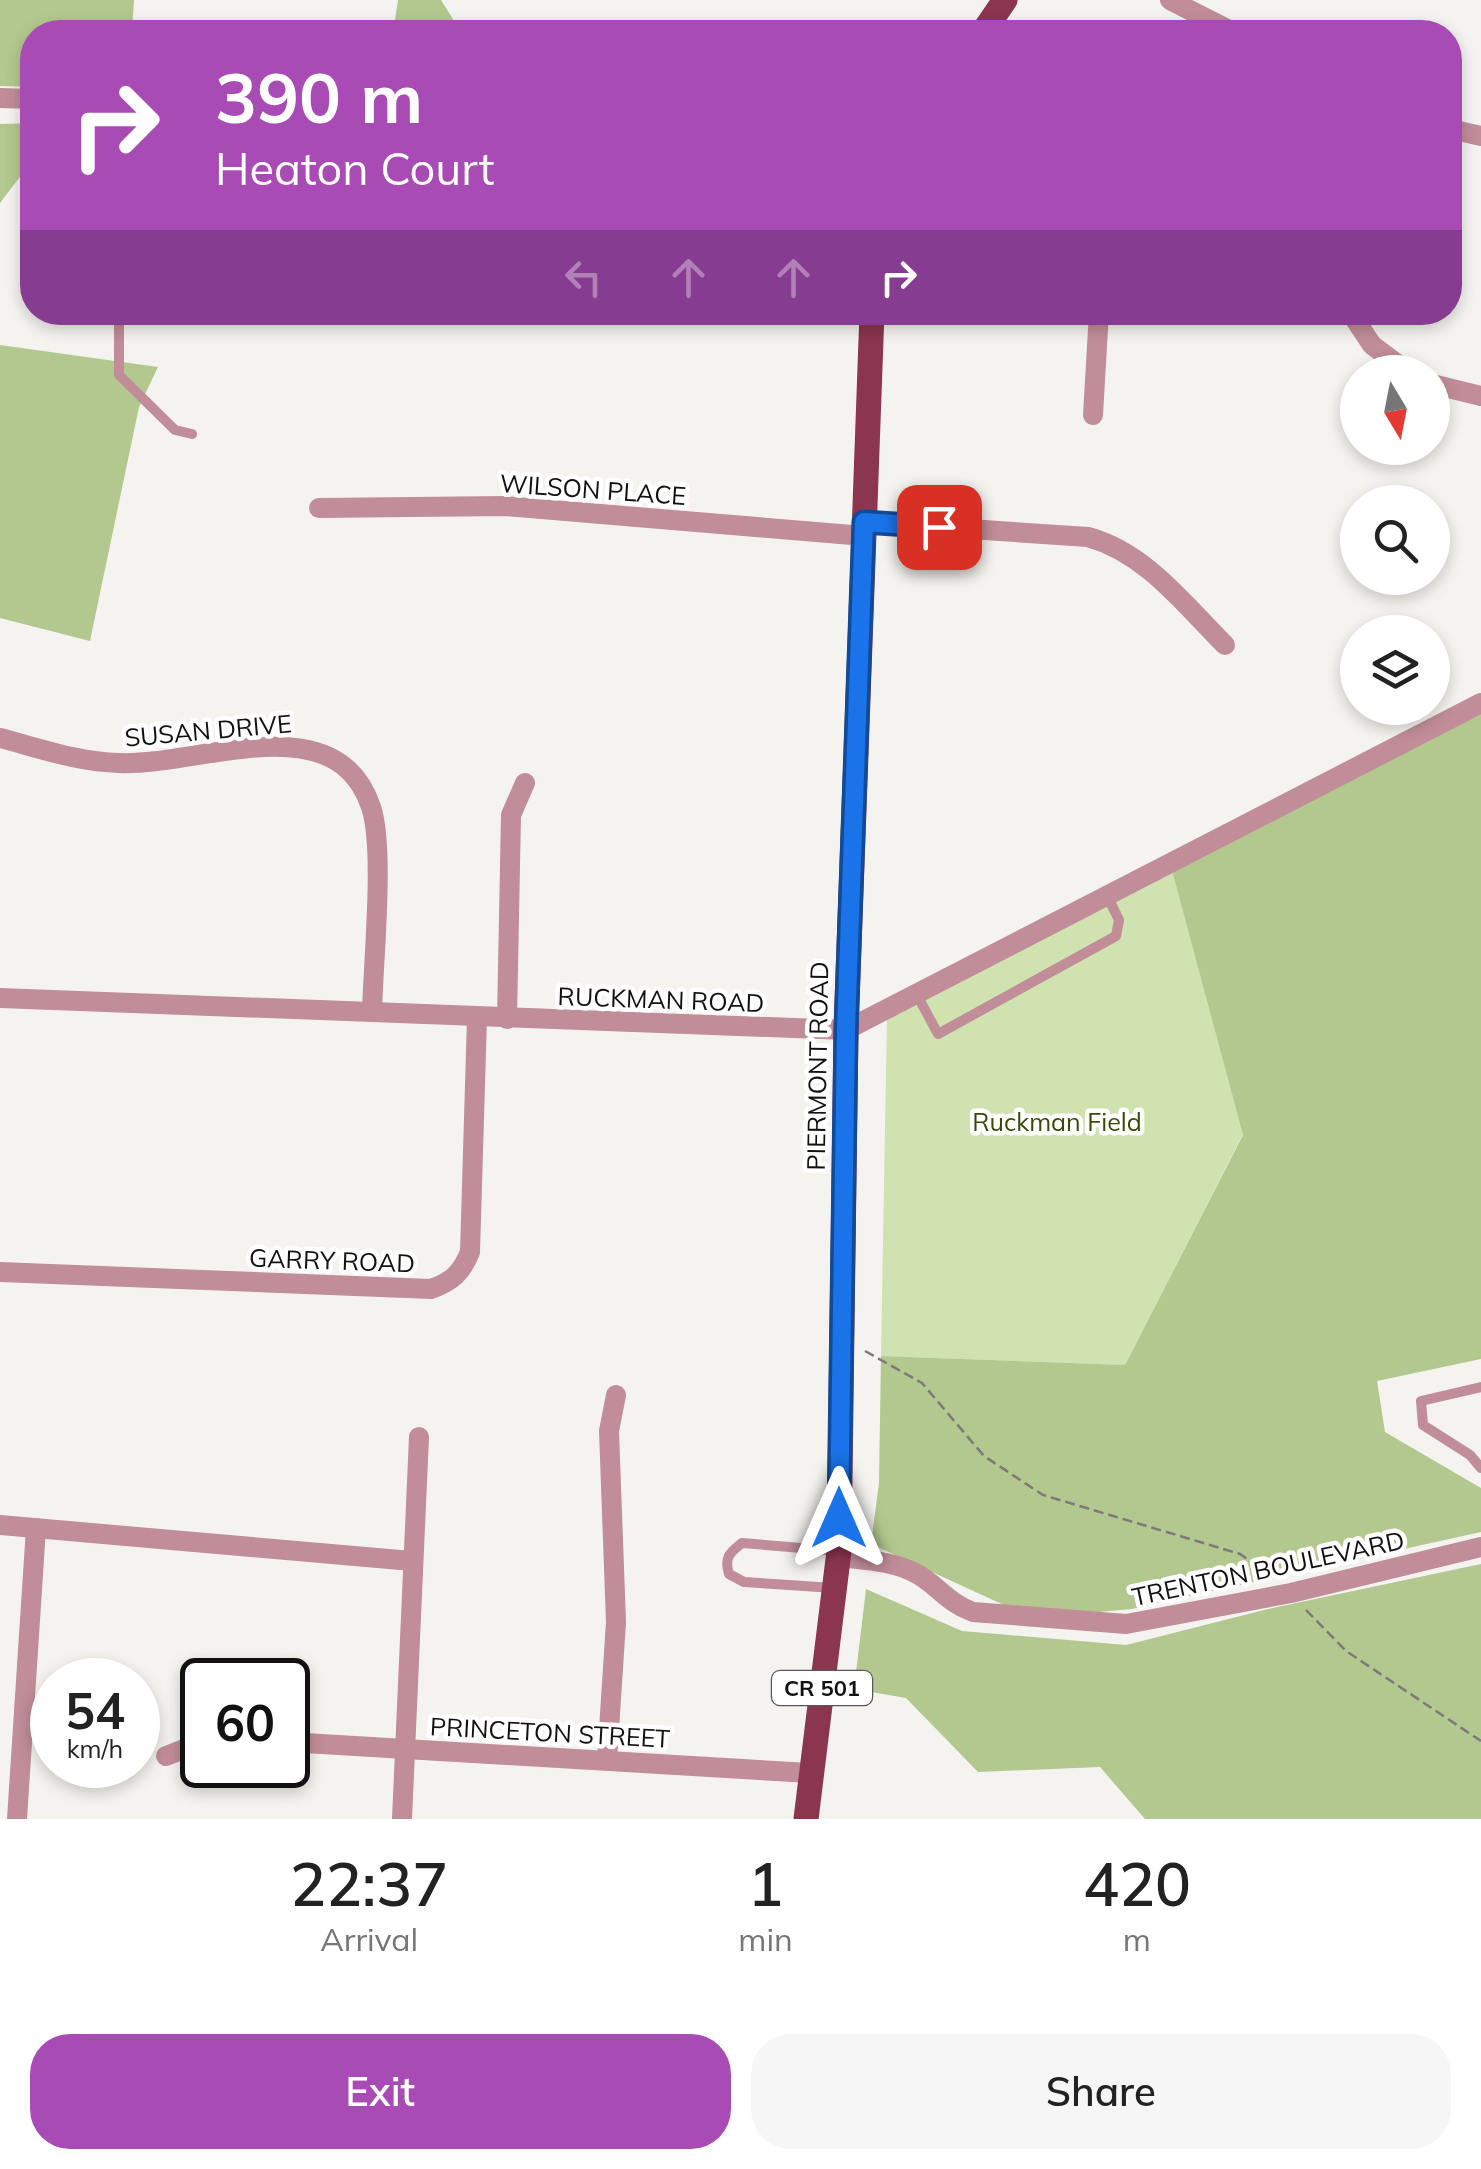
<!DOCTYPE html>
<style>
body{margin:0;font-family:Mulish,sans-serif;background:#f6f6f6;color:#222;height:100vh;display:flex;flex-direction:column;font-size:38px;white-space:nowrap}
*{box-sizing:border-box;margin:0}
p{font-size:32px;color:#767676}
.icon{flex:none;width:55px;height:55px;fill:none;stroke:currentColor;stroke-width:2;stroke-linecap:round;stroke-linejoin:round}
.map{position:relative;height:1819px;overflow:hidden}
.sheet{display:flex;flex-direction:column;background:#fff;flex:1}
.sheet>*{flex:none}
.guide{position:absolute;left:20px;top:20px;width:1442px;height:305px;border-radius:40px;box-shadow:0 5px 15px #0003;background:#a84bb5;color:#fff;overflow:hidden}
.needle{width:65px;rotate:170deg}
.tools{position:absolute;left:1340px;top:355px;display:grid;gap:20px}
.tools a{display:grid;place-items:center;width:110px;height:110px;border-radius:50%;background:#fff;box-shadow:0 5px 15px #0003;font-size:50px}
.speed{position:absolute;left:30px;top:1658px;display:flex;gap:20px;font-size:50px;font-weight:700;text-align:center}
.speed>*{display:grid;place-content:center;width:130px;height:130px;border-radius:50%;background:#fff;box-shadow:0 5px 15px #0003;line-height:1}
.speed small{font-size:25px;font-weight:400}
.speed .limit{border:5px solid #111;border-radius:15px;background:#fff;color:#111}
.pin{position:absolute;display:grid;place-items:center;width:85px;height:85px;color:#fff;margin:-42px;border-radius:20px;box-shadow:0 5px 15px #0006}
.me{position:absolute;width:110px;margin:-55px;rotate:0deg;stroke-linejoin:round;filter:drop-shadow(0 0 8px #0008)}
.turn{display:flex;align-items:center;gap:35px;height:210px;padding:0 30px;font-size:45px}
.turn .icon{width:130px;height:130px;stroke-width:2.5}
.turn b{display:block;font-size:70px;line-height:85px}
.lanes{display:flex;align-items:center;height:95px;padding:0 30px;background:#0003;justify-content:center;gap:50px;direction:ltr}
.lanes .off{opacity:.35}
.eta{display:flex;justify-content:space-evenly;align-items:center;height:170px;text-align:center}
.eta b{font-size:60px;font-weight:600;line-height:70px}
.button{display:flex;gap:20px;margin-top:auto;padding:20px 30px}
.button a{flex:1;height:115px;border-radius:40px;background:#a84bb5;color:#fff;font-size:40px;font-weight:600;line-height:115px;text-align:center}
.button a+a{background:#f6f6f6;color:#222}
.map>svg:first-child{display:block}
</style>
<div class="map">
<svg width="1481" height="1819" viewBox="0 0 1481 1819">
<rect width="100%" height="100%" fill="#f5f3f0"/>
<polygon fill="#cfe2b0" points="1171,867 1243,1134 1125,1365 881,1356 887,1016"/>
<g fill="#b3c88e">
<polygon points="0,0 134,0 132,32 32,32 32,87 0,86"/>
<polygon points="398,0 441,0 461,32 393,32"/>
<polygon points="32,123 32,161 0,203 0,124"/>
<polygon points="0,345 158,367 139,407 90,641 0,618"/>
<polygon points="1481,703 1481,1359 1377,1381 1385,1432 1481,1488 1481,1532 1132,1609 1032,1618 871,1544 879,1483 881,1356 1125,1365 1243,1135 1171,867"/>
<polygon points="1481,1564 1481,1819 1145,1819 1100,1767 978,1772 906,1698 854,1689 866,1589 962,1631 1126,1645 1268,1609"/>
</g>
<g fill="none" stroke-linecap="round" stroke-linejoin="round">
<g stroke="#7b7a78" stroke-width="2.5" stroke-dasharray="10 5" stroke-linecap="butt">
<polyline points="865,1351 922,1383 984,1456 1043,1495 1240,1554 1272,1576"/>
<polyline points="1306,1610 1346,1651 1481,1741"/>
</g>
<g stroke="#c08d98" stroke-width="10">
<polyline points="119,312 119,375 175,430 192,434"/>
<polyline points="917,995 938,1034 1116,936 1119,920 1107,895"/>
<polyline points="1481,1387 1421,1401 1423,1425 1470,1455 1481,1468"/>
<path d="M834,1588L744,1582L729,1574C724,1558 729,1553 742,1543L838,1551"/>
</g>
<g stroke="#c08d98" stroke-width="20">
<polyline points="1170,0 1233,32"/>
<polyline points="0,98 32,99"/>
<polyline points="1450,129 1481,136"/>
<polyline points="1350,312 1372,345 1408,372"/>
<polyline points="1432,384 1481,396"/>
<polyline points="1093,415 1099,312"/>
<polyline points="319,508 505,506 864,536"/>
<path d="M864,522L1088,537C1146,553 1184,604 1225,645"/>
<path d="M0,738C39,748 78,762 119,763C198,767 336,702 371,807C385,848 373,964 372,1012"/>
<polyline points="0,998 846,1030 1481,703"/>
<polyline points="507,1019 511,815 525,783"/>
<path d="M0,1272L431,1289C452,1282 462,1272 470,1252L477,1018"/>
<polyline points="0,1525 412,1561"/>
<path d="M839,1557C865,1560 895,1561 919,1575C940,1588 947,1602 973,1612L1126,1624L1291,1593L1481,1547"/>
<polyline points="288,1742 810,1773"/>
<polyline points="166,1756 202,1742"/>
<polyline points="607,1760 616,1622 609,1431 616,1395"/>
<polyline points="17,1819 36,1528"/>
<polyline points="402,1819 419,1437"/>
</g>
<g stroke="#8b354f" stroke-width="25">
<polyline points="983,32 1005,0"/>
<polyline points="806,1819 839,1551 846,1030 872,312"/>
</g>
</g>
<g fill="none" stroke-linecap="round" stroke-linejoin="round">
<defs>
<polyline id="route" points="839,1518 846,1030 864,522 939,527"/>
</defs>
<use href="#route" stroke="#114b97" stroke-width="25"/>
<use href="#route" stroke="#1a73e8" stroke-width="18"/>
</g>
<g text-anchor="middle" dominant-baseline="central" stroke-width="9" stroke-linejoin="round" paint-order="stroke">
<rect fill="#fff" stroke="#595858" stroke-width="2.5" x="772" y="1671" width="100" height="34" rx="8"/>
<g font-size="22" font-weight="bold" fill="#121110">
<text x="822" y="1688">CR 501</text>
</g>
<g font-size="25" fill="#121110" stroke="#fff">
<text transform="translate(593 489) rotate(4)">WILSON PLACE</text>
<text transform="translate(208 730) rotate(-5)">SUSAN DRIVE</text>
<text transform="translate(661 999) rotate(2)">RUCKMAN ROAD</text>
<text transform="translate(817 1066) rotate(-89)">PIERMONT ROAD</text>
<text transform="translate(332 1260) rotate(2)">GARRY ROAD</text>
<text transform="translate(1268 1568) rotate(-12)">TRENTON BOULEVARD</text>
<text transform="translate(550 1732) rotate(3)">PRINCETON STREET</text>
</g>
<g font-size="25" fill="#384a08" stroke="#fff">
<text x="1057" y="1121">Ruckman Field</text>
</g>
</g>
</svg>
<div class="tools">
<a><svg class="needle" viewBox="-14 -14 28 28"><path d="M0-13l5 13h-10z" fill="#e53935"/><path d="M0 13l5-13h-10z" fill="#767676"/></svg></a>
<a><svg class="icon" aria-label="search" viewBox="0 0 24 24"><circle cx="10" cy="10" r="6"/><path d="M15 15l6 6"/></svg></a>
<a><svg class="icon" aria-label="layers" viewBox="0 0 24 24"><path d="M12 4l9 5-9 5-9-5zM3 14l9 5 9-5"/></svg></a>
</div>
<div class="speed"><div>54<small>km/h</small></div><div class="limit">60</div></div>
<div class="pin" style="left:939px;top:527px;background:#d93025"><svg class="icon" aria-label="arrive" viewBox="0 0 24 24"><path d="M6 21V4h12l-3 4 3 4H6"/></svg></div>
<svg class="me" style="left:839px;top:1518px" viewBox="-20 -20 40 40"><path d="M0-17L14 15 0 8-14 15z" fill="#1a73e8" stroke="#fff" stroke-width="4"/></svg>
<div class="guide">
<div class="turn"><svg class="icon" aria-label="right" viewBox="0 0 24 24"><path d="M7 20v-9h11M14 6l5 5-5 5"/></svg><div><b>390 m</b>Heaton Court</div></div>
<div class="lanes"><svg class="icon off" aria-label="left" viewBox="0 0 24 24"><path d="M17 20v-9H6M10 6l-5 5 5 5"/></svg><svg class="icon off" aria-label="ahead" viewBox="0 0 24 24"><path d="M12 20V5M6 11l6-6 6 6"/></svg><svg class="icon off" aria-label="ahead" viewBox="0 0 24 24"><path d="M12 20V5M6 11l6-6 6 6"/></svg><svg class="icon" aria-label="right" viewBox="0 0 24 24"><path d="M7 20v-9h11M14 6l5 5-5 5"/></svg></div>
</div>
</div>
<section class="sheet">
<div class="eta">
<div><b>22:37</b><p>Arrival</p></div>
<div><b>1</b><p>min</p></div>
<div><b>420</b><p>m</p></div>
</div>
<div class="button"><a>Exit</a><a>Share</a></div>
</section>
